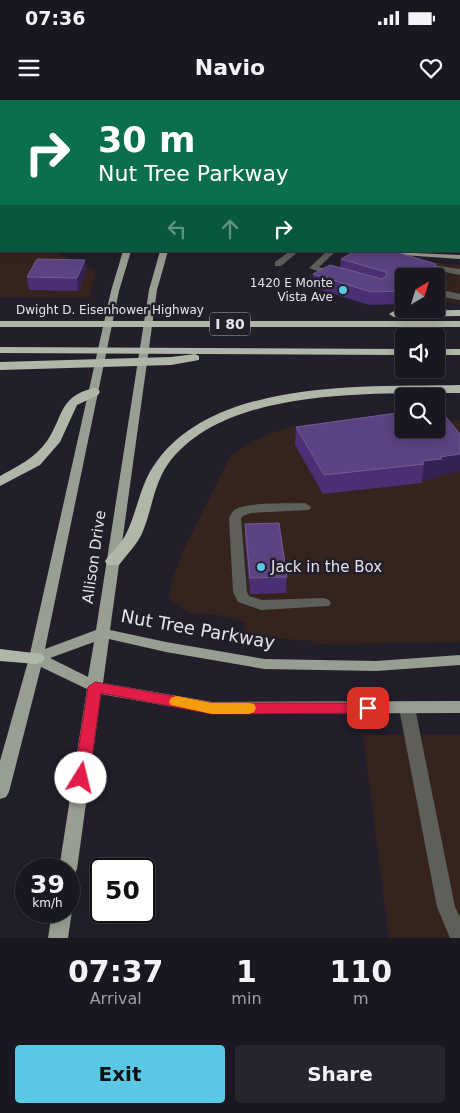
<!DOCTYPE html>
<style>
body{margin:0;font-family:"DejaVu Sans",sans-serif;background:#27242d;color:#f1f3f6;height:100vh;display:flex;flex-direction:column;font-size:19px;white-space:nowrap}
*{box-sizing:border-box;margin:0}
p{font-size:16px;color:#9f9fa5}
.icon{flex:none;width:28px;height:28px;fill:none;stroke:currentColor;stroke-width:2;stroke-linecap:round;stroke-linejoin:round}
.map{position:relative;height:838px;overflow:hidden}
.drawer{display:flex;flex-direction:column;background:#1a1720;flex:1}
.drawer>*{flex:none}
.top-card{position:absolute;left:0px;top:0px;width:460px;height:152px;box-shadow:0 2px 12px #0003,0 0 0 1px #38363e;background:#0b6e4f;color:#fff;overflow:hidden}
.needle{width:32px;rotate:38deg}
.controls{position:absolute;left:395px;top:168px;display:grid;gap:10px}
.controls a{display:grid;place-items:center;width:50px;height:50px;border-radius:5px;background:#1a1720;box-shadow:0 2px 12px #0003,0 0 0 1px #38363e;font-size:25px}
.speed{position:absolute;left:15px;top:758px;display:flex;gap:10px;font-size:25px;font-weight:700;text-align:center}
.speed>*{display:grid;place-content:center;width:65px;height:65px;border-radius:50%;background:#1a1720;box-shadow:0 2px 12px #0003,0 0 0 1px #38363e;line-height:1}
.speed small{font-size:12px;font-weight:400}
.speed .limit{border:2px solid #111;border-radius:8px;background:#fff;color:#111}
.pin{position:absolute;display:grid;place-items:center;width:42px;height:42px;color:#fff;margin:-21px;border-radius:10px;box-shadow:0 2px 8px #0006}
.me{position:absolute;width:55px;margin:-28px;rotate:9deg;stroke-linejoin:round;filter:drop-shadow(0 0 4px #0008)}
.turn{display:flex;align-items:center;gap:18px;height:105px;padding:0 15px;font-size:22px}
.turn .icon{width:65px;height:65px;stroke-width:2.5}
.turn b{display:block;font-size:35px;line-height:42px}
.lanes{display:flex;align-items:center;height:48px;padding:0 15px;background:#0003;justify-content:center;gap:25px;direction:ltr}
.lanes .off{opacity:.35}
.eta{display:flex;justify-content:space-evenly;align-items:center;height:85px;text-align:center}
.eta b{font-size:30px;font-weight:700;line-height:35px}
.cta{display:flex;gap:10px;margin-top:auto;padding:10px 15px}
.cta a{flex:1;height:58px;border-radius:5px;background:#58c8e4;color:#111;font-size:20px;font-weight:700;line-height:58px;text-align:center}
.cta a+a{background:#27242d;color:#f1f3f6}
.status{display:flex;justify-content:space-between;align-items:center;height:35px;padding:0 25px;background:#1a1720;direction:ltr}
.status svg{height:14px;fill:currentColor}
header{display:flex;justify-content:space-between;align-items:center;height:65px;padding:0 15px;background:#1a1720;font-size:22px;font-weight:700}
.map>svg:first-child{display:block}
</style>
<div class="status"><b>07:36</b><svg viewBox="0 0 49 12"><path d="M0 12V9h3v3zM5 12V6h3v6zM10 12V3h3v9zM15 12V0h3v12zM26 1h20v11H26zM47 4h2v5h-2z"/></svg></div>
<header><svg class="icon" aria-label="menu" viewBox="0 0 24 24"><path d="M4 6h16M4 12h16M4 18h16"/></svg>Navio<svg class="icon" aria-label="heart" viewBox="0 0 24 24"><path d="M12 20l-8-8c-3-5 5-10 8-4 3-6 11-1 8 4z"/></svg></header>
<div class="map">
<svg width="460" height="838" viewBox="0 0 460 838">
<rect width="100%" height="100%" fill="#221f2a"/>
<g fill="#35231e">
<polygon points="0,137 1,151 52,151 96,171 89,198 0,197"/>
<polygon points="436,163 460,165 460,203 451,203 436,197"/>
<polygon points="404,312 404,329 436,329 436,322 460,320 460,542 313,544 313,541 242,536 245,523 219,515 191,513 169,500 171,484 182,453 231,355 253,341 289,327"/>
<polygon points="363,635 460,635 460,838 389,838"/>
</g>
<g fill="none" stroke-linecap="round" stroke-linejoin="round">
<g fill="#5d5f5a" fill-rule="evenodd">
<polygon points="304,0 329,0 330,1 305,1"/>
<rect x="459" y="9" width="1" height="4"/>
<rect x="0" y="41" width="1" height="4"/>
<rect x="0" y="70" width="1" height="4"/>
<rect x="459" y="90" width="1" height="5"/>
<polygon points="290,151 299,151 281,166 275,166 275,162"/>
<polygon points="327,151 336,151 319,167 340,173 340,177 334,177 309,168"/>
<polygon points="418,163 460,169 460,175 445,172 442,190 460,194 460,200 443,197 436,194 437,170 418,167"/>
<path d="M305,403L311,407L309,410L251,413L243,416L241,418L247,492L249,496L262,500L324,498L329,500L331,503L329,506L261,510L238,502L233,492L229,418C229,417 233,412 233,411C244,401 289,404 305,403Z"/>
<polygon points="407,602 413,604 415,608 455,807 460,817 460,838 450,838 437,807 399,608 401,604"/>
</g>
<g fill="#999e92" fill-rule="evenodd">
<rect x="0" y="113" width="1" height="4"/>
<rect x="0" y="122" width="1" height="4"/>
<rect x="459" y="146" width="1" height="4"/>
<path d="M123,151H131L119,191L45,549L96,530L149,190L160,151H168L157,190L110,530L166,542L264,559L376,561L460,555V565L376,571L264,569L166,552L109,539L103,583L212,602L460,601V613L212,614L101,594L77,769L74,775L69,777V769H59L87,589L41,567L9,692L6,697L0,699V661L29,558L111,191ZM94,542L88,577L50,558Z"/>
<polygon points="370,151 460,155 460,159 374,153"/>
<polygon points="69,805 72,811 68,838 48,838 52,811 69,811"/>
</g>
<g fill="#b1b7a8" fill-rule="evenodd">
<polygon points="460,210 460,216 394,217 389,214 394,211"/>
<rect x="0" y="221" width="460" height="6"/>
<polygon points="0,247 404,249 404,255 0,253"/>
<rect x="436" y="249" width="24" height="6"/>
<polygon points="195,254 199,256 199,260 171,265 0,270 0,262 171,257"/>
<path d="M460,285V293C374,294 225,286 168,364C154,384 152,409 143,431C138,444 127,454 119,465H107L105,461C111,452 121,444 126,434C138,410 140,383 157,361C218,278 368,287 460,285Z"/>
<path d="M94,288L98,289L100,292L98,295L77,305L60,342L40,365L0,386V376C18,366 35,358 47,341C64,316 58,297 94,288Z"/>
<polygon points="0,549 42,554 45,558 42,562 36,564 0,561"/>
</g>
</g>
<g fill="#4b2f74">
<polygon points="0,77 1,77 1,98 0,97"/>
<polygon points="341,159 435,176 404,176 404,204 369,205 312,187 313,174 340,168"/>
<polygon points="85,160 86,173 78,191 29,190 27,177"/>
<polygon points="404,312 439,375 439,378 422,380 422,383 323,394 295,345 296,327"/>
<polygon points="245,424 287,477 286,493 250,494 245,440"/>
</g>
<g fill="#332151">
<polygon points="459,67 460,67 460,78 459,79"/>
<polygon points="85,160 86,173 78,191 77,178"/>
<polygon points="460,354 460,372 439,375 439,378 422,380 424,364 422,361 440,357"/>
</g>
<g fill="#5b4381" stroke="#705c91">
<polygon points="459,13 460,14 460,67 459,67"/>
<polygon points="0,77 1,77 1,89 0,88"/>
<polygon points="355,151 393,151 436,164 434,176 404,176 404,191 371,192 313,174 330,165 382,179 387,175 386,172 341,159"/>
<polygon points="37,159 85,160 77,178 27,177"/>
<polygon points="436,310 441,311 460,334 460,354 440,357 442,359 422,361 424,364 324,375 296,327 404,312 404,329 436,329"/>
<polygon points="279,423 287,477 250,478 245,424"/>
</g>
<polygon fill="#e11d48" stroke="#92132f" points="95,582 212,603 368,603 373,604 375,608 373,612 368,613 212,614 101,593 89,678 87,682 81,684 76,682 74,678 88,587"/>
<polygon fill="#f59e0b" points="176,596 212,603 249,603 254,604 256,608 254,612 249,614 212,614 171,605 169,602 171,598"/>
<g fill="#58c8e4" stroke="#221f2a" stroke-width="2">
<circle cx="343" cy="190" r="5"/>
<circle cx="261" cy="467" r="5"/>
</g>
<g text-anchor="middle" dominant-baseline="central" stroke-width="5" stroke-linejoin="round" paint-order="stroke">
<g font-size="12" fill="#e4e2ea" stroke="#221f2a" text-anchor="end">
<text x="333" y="183">1420 E Monte<tspan x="333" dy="14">Vista Ave</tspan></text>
</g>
<g font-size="12" fill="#e4e2ea" stroke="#221f2a">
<text x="110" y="210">Dwight D. Eisenhower Highway</text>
</g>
<rect fill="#221f2a" stroke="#aaa8b0" stroke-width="1" x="210" y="212.5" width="40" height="23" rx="4"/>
<g font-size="14" font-weight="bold" fill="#e4e2ea">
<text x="230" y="224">I 80</text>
</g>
<g font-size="15" fill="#e4e2ea" stroke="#221f2a">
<text transform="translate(94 457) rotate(-82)">Allison Drive</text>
</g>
<g font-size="15" fill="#e4e2ea" stroke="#221f2a" text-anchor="start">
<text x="271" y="467">Jack in the Box</text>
</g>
<g font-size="18" fill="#e4e2ea" stroke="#221f2a">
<text transform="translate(198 529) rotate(10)">Nut Tree Parkway</text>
</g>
</g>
</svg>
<div class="controls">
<a><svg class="needle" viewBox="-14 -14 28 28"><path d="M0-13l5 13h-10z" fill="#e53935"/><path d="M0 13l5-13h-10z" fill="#9f9fa5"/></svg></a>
<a><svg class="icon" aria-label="sound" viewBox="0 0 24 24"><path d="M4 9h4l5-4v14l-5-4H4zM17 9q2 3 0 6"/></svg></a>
<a><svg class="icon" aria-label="search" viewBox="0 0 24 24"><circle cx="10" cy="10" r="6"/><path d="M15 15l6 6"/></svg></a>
</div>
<div class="speed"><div>39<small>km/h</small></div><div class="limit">50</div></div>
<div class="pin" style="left:368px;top:608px;background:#d93025"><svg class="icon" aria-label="arrive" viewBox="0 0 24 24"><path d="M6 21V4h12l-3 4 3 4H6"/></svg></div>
<svg class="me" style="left:81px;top:678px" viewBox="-20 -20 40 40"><circle r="19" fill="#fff"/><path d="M0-13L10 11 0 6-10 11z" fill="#e11d48"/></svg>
<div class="top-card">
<div class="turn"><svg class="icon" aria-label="right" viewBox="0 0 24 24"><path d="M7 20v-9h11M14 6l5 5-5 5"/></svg><div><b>30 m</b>Nut Tree Parkway</div></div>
<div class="lanes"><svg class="icon off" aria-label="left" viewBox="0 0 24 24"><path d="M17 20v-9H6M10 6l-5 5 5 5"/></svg><svg class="icon off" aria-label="ahead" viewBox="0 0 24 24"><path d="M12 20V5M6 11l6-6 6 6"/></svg><svg class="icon" aria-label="right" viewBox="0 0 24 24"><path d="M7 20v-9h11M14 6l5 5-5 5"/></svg></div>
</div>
</div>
<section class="drawer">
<div class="eta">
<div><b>07:37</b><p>Arrival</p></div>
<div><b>1</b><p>min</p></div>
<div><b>110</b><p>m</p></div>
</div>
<div class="cta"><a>Exit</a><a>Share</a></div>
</section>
